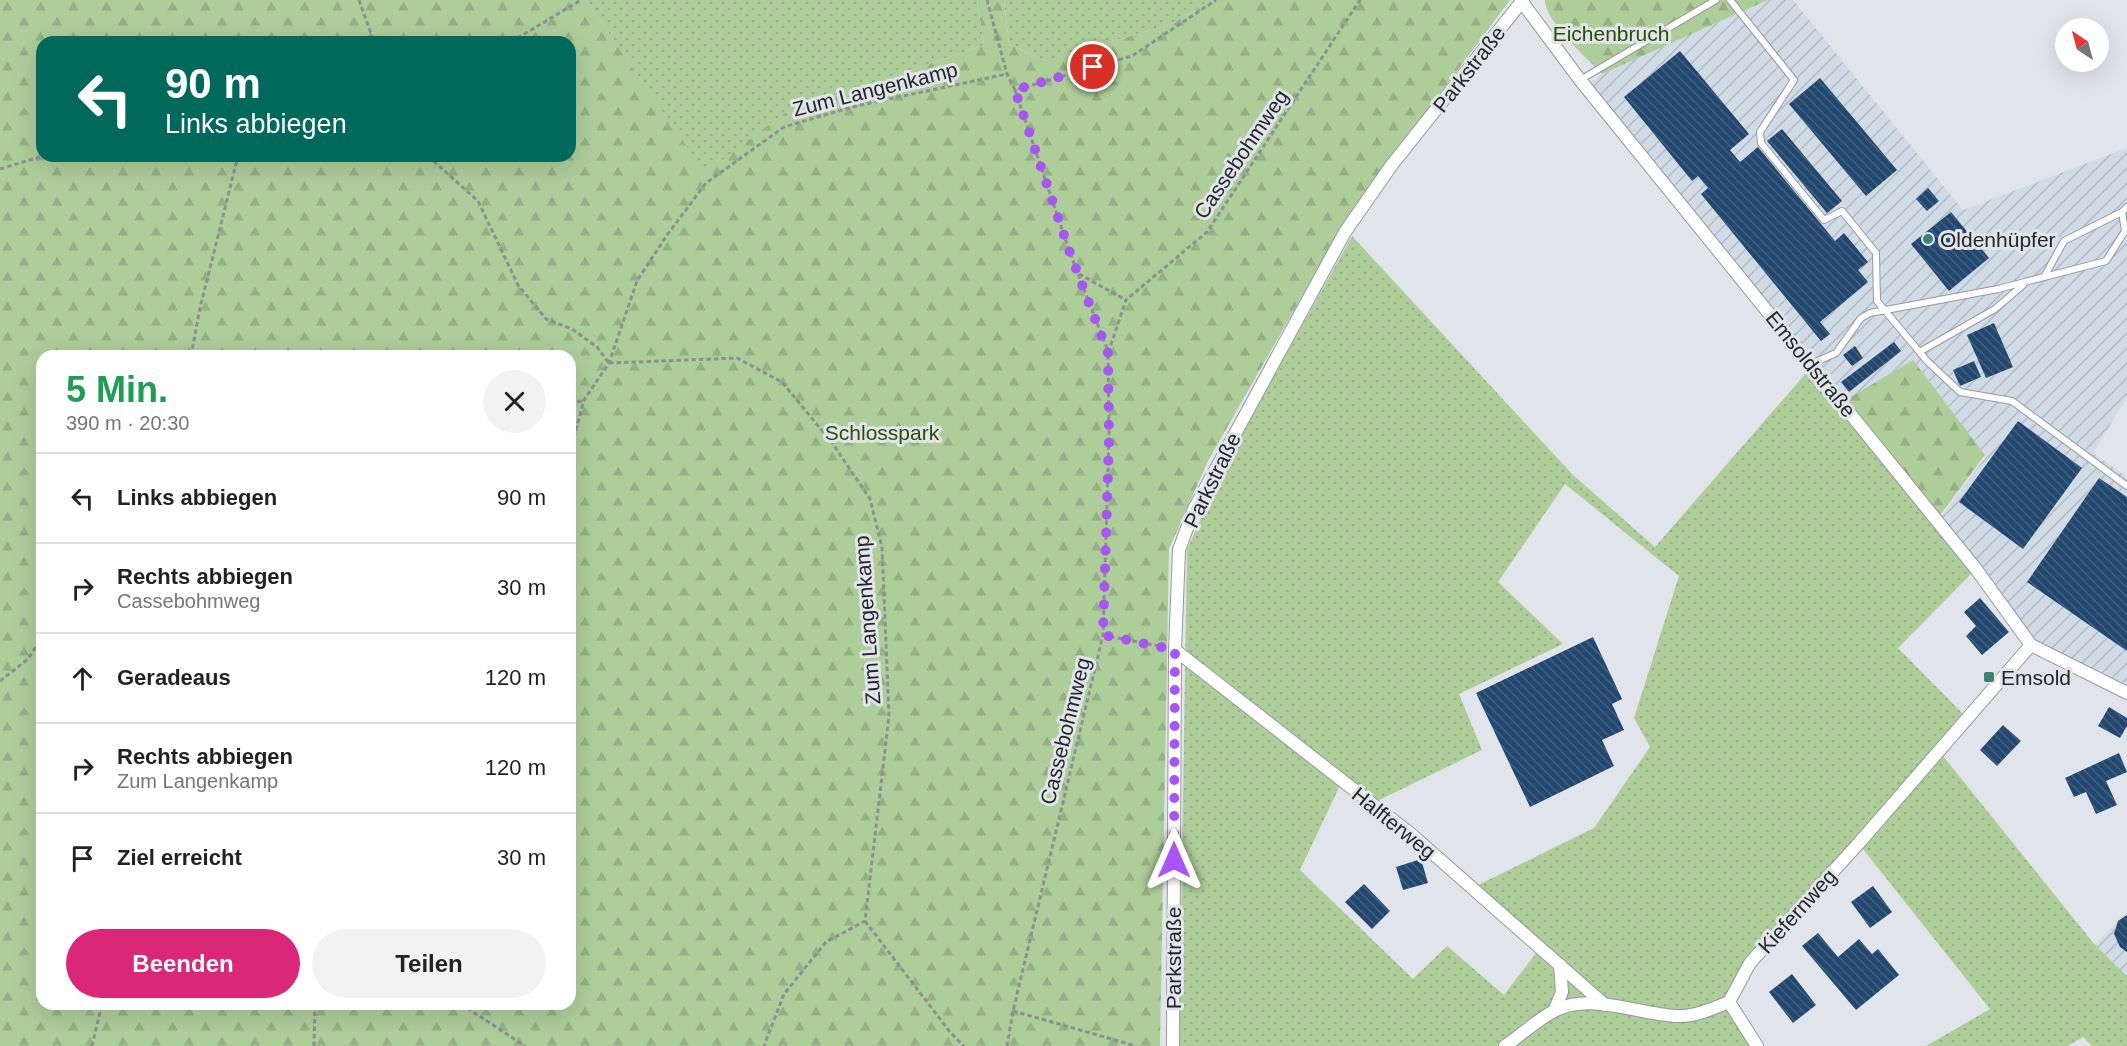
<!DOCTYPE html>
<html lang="de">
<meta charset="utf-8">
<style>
body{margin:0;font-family:Helvetica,sans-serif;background:#f2f2f2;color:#222;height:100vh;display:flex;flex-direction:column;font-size:22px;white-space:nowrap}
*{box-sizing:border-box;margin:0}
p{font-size:20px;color:#767676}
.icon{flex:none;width:33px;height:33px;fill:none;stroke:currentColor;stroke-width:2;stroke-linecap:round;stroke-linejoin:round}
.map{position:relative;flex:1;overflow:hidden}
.panel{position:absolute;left:36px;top:350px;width:540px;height:660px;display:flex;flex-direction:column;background:#fff;border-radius:18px;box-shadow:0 6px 24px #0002}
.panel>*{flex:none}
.top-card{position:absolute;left:36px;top:36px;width:540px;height:126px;border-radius:18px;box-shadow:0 6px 24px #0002;background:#00695c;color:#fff;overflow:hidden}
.needle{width:39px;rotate:324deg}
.controls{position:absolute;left:2055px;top:18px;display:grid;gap:12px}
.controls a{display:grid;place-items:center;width:54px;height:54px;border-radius:50%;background:#fff;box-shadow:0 6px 24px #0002;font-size:30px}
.pin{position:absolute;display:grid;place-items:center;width:51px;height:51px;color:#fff;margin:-26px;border:3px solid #fff;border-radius:50%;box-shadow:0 2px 6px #0007}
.me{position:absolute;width:66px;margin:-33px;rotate:0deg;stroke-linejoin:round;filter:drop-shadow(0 0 4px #0008)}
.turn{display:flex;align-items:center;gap:21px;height:126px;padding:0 30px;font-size:27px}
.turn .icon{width:78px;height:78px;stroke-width:2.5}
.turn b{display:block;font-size:42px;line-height:51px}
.round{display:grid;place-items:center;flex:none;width:63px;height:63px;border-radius:32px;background:#f2f2f2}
.head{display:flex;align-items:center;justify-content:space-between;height:102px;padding:0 30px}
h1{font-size:36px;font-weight:700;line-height:45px;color:#1e9e55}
.action{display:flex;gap:12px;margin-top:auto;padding:12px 30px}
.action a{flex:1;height:69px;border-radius:36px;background:#db2777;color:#fff;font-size:24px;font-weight:700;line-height:69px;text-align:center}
.action a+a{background:#f2f2f2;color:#222}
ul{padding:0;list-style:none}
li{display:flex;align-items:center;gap:18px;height:90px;padding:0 30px;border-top:2px solid #e0e0e0}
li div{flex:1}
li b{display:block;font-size:22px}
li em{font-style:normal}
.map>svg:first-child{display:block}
</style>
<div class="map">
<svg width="2127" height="1046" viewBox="0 0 2127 1046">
<defs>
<pattern id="industrial-furrows" width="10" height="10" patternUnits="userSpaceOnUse" patternTransform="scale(1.5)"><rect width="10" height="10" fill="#d1dbe6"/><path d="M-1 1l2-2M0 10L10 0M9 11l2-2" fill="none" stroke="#b3bcc5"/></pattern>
<pattern id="grass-dots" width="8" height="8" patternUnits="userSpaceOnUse" patternTransform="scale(1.5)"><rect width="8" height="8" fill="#adcd99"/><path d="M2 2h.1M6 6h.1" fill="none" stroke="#95b084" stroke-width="1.8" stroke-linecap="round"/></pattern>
<pattern id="forest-firs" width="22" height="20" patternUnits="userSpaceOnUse" patternTransform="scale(1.5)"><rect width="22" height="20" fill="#adcd99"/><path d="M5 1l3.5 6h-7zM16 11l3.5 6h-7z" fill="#95b084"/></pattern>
<pattern id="building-back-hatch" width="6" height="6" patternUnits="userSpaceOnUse" patternTransform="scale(1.5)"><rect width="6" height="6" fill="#234870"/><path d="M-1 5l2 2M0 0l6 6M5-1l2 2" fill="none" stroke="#426080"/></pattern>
</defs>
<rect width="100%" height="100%" fill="#e1e5eb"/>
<g fill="url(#industrial-furrows)">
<polygon points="1768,0 1793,0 1963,210 2127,148 2127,397 2093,453 2127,477 2127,689 2032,643 1939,520 1986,456 1913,361 1844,401 1588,84 1602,74"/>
<polygon points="2127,912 2127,976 2095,945"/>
</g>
<g fill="url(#grass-dots)" fill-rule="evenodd">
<polygon points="586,0 977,0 984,45 783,114 705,174"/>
<polygon points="1004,0 1214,0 1169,25 1046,61 1009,44"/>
<path d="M1352,236L1573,475L1655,547L1807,372L1976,569L1898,648L1967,718L1939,751L2095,945L2127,976V1046H2092L2083,1037L2068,1046H1926L1990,1009L1859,844L1750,963L1729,1002L1757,1046H1179L1187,550L1223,468ZM1565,484L1679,576L1634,718L1650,747L1594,828L1472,888L1540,948L1504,995L1447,946L1413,979L1300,870L1342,781L1371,804L1482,750L1459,694L1563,644L1498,582Z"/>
</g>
<g fill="url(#forest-firs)" fill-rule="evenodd">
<path d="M0,0H586L705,173L783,114L984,45L977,0H1004L1009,44L1046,61L1169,25L1214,0H1510L1346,219L1208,461L1169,549L1160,1046H0ZM42,42H570V156H42ZM42,356H570V1004H42Z"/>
<path d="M1545,0H1768L1602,74C1588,59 1544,20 1545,0Z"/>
<polygon points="1913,360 1985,455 1938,518 1844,401"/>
</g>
<g fill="url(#building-back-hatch)">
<polygon points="1680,51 1749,134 1730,150 1740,162 1758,147 1835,241 1844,233 1868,262 1858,270 1868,282 1820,322 1830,334 1821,341 1701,194 1708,188 1698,176 1692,181 1624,97"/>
<polygon points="1820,78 1897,170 1866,196 1789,104"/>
<polygon points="1782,129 1842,201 1827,213 1767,141"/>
<polygon points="1928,188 1939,201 1927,211 1916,199"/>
<polygon points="1951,212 1989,258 1949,291 1911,244"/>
<polygon points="1994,323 2013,367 1986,378 1967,335"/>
<polygon points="1894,342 1901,351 1849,392 1841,382"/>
<polygon points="1855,346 1863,358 1852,366 1843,355"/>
<polygon points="1974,361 1981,377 1960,386 1953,370"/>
<polygon points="2018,421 2082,468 2023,549 1959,502"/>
<polygon points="2099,478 2127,497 2127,651 2027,582"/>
<polygon points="1980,598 2009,632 1982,655 1966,636 1976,626 1964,612"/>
<polygon points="1593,637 1622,699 1612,704 1624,730 1602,740 1614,766 1530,807 1476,693"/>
<polygon points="2109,707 2127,718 2127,726 2120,738 2098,726"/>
<polygon points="2003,725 2021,741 1997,766 1980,750"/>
<polygon points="2119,753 2127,772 2106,781 2117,805 2096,814 2086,792 2074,797 2065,778"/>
<polygon points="1421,859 1428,883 1403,890 1396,867"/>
<polygon points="1364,884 1390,911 1372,929 1345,902"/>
<polygon points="1873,886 1892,912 1870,928 1851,902"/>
<polygon points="2127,915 2127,952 2120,947 2114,934 2118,921"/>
<polygon points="1818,933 1838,957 1859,939 1872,954 1878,949 1899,975 1856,1010 1802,946"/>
<polygon points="1792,974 1816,1005 1793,1023 1769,992"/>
</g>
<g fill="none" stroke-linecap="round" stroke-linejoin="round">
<defs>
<g id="service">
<polyline points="1730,0 1794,80 1760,132 1761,143 1824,220 1842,211 1876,253 1877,301 1927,361 1960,392 2012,401 2127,486"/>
<polyline points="1580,80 1716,0"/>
<polyline points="2044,277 2064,241 2122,212"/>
<polyline points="1921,351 1995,309 2023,285"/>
<polyline points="1811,364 1836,353 1861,318 1870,313 1998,289 2106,261 2125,231 2122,212 2127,207"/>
</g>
<g id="minor">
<polyline points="1522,2 1580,80 1976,569 2031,645 2127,693"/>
<polyline points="1175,650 1412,835 1605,1005"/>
<polyline points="1729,1002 1757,1046"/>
<polyline points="1554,1011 1562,992 1560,965"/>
<polyline points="1173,1046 1175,650 1179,550 1194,509 1345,232 1391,166 1523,0"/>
<path d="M1505,1046C1521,1035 1537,1020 1554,1011C1591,992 1637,1014 1676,1016C1694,1017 1712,1009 1729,1002L1750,963L1859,843L2031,645"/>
</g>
</defs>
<use href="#service" stroke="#94999e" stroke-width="8"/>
<use href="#minor" stroke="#94999e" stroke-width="14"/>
<g stroke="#8c9094" stroke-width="3" stroke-dasharray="4.5 3" stroke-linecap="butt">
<polyline points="359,0 374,42"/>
<polyline points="987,0 1007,74 1015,90 1132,56 1216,0"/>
<polyline points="511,42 581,0"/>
<polyline points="1015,90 1070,253 1108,351"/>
<polyline points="428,156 478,201 518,285 546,319 572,329 597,347 609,363"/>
<polyline points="0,169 43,156"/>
<polyline points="1079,274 1126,300"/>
<polyline points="191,356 200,308 238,156"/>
<polyline points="609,363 737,358 782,382 833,444 870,499 882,547 889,716 865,921 826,942 784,994 764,1046"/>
<polyline points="570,404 584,400"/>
<polyline points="570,452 584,400 609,363 637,281 667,235 706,183 784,127 852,107 1007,74"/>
<polyline points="1103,635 1163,647"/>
<polyline points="0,681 28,659 42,637"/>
<polyline points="865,921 950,1032 964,1046"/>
<polyline points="461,1004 525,1046"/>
<polyline points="1013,1011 1136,1046"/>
<polyline points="92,1046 102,1004"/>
<polyline points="314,1046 315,1004"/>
<polyline points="1007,1046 1013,1011 1103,635 1109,438 1108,353 1126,300 1207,232 1360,0"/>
</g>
<use href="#service" stroke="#fff" stroke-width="6"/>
<use href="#minor" stroke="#fff" stroke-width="12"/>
</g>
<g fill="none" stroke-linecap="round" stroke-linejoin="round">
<polyline stroke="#a855f7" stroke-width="10" stroke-dasharray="0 18" points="1093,67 1015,90 1070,253 1108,353 1109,438 1103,635 1175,650 1174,860"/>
</g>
<g fill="#3d8277" stroke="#e1e5eb" stroke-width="2">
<circle cx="1928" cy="239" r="6"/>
<rect x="1983" y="671" width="12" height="12" rx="3"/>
</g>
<g text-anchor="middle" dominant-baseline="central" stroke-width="6" stroke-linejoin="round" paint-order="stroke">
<g font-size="21" fill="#294f00" stroke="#e1e5eb">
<text x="1611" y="33">Eichenbruch</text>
<text x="882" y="432">Schlosspark</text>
</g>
<g font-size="21" fill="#242628" stroke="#e1e5eb">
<text transform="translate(1469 69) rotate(-52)">Parkstraße</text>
<text transform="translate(875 89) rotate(-14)">Zum Langenkamp</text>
<text transform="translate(1241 154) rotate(-56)">Cassebohmweg</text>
<text transform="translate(1811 364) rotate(51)">Emsoldstraße</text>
<text transform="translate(1212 480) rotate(-64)">Parkstraße</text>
<text transform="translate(867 620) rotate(-94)">Zum Langenkamp</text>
<text transform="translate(1065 731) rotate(-76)">Cassebohmweg</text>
<text transform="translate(1394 823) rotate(39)">Halfterweg</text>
<text transform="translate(1797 911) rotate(-48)">Kiefernweg</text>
<text transform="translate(1173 958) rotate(-90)">Parkstraße</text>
</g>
<g font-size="21" fill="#242628" stroke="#e1e5eb" text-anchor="start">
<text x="1940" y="239">Oldenhüpfer</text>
<text x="2001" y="677">Emsold</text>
</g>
</g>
</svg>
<div class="controls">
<a><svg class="needle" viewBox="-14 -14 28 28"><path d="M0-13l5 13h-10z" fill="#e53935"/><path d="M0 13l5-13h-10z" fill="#767676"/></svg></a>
</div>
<div class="pin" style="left:1093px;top:67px;background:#d93025"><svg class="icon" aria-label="arrive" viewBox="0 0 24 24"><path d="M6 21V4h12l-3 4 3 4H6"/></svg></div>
<svg class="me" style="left:1174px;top:860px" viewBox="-20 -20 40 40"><path d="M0-17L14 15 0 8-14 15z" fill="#a855f7" stroke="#fff" stroke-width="4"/></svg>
<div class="top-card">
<div class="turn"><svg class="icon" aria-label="left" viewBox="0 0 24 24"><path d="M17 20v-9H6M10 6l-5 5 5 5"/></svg><div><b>90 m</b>Links abbiegen</div></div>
</div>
<section class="panel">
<div class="head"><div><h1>5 Min.</h1><p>390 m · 20:30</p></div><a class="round"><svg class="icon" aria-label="close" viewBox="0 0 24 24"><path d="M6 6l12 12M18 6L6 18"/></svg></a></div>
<ul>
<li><svg class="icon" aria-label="left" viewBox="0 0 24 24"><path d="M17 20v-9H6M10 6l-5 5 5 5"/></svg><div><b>Links abbiegen</b></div><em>90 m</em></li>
<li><svg class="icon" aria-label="right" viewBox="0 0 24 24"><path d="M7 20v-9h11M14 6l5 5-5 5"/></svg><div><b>Rechts abbiegen</b><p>Cassebohmweg</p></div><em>30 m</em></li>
<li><svg class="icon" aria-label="ahead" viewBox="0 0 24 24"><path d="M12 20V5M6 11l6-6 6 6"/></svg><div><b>Geradeaus</b></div><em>120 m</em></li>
<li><svg class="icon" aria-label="right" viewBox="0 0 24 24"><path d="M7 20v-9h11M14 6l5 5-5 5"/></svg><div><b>Rechts abbiegen</b><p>Zum Langenkamp</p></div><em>120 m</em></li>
<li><svg class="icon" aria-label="arrive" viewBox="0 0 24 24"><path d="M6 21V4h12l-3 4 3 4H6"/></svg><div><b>Ziel erreicht</b></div><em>30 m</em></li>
</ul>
<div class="action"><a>Beenden</a><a>Teilen</a></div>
</section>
</div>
